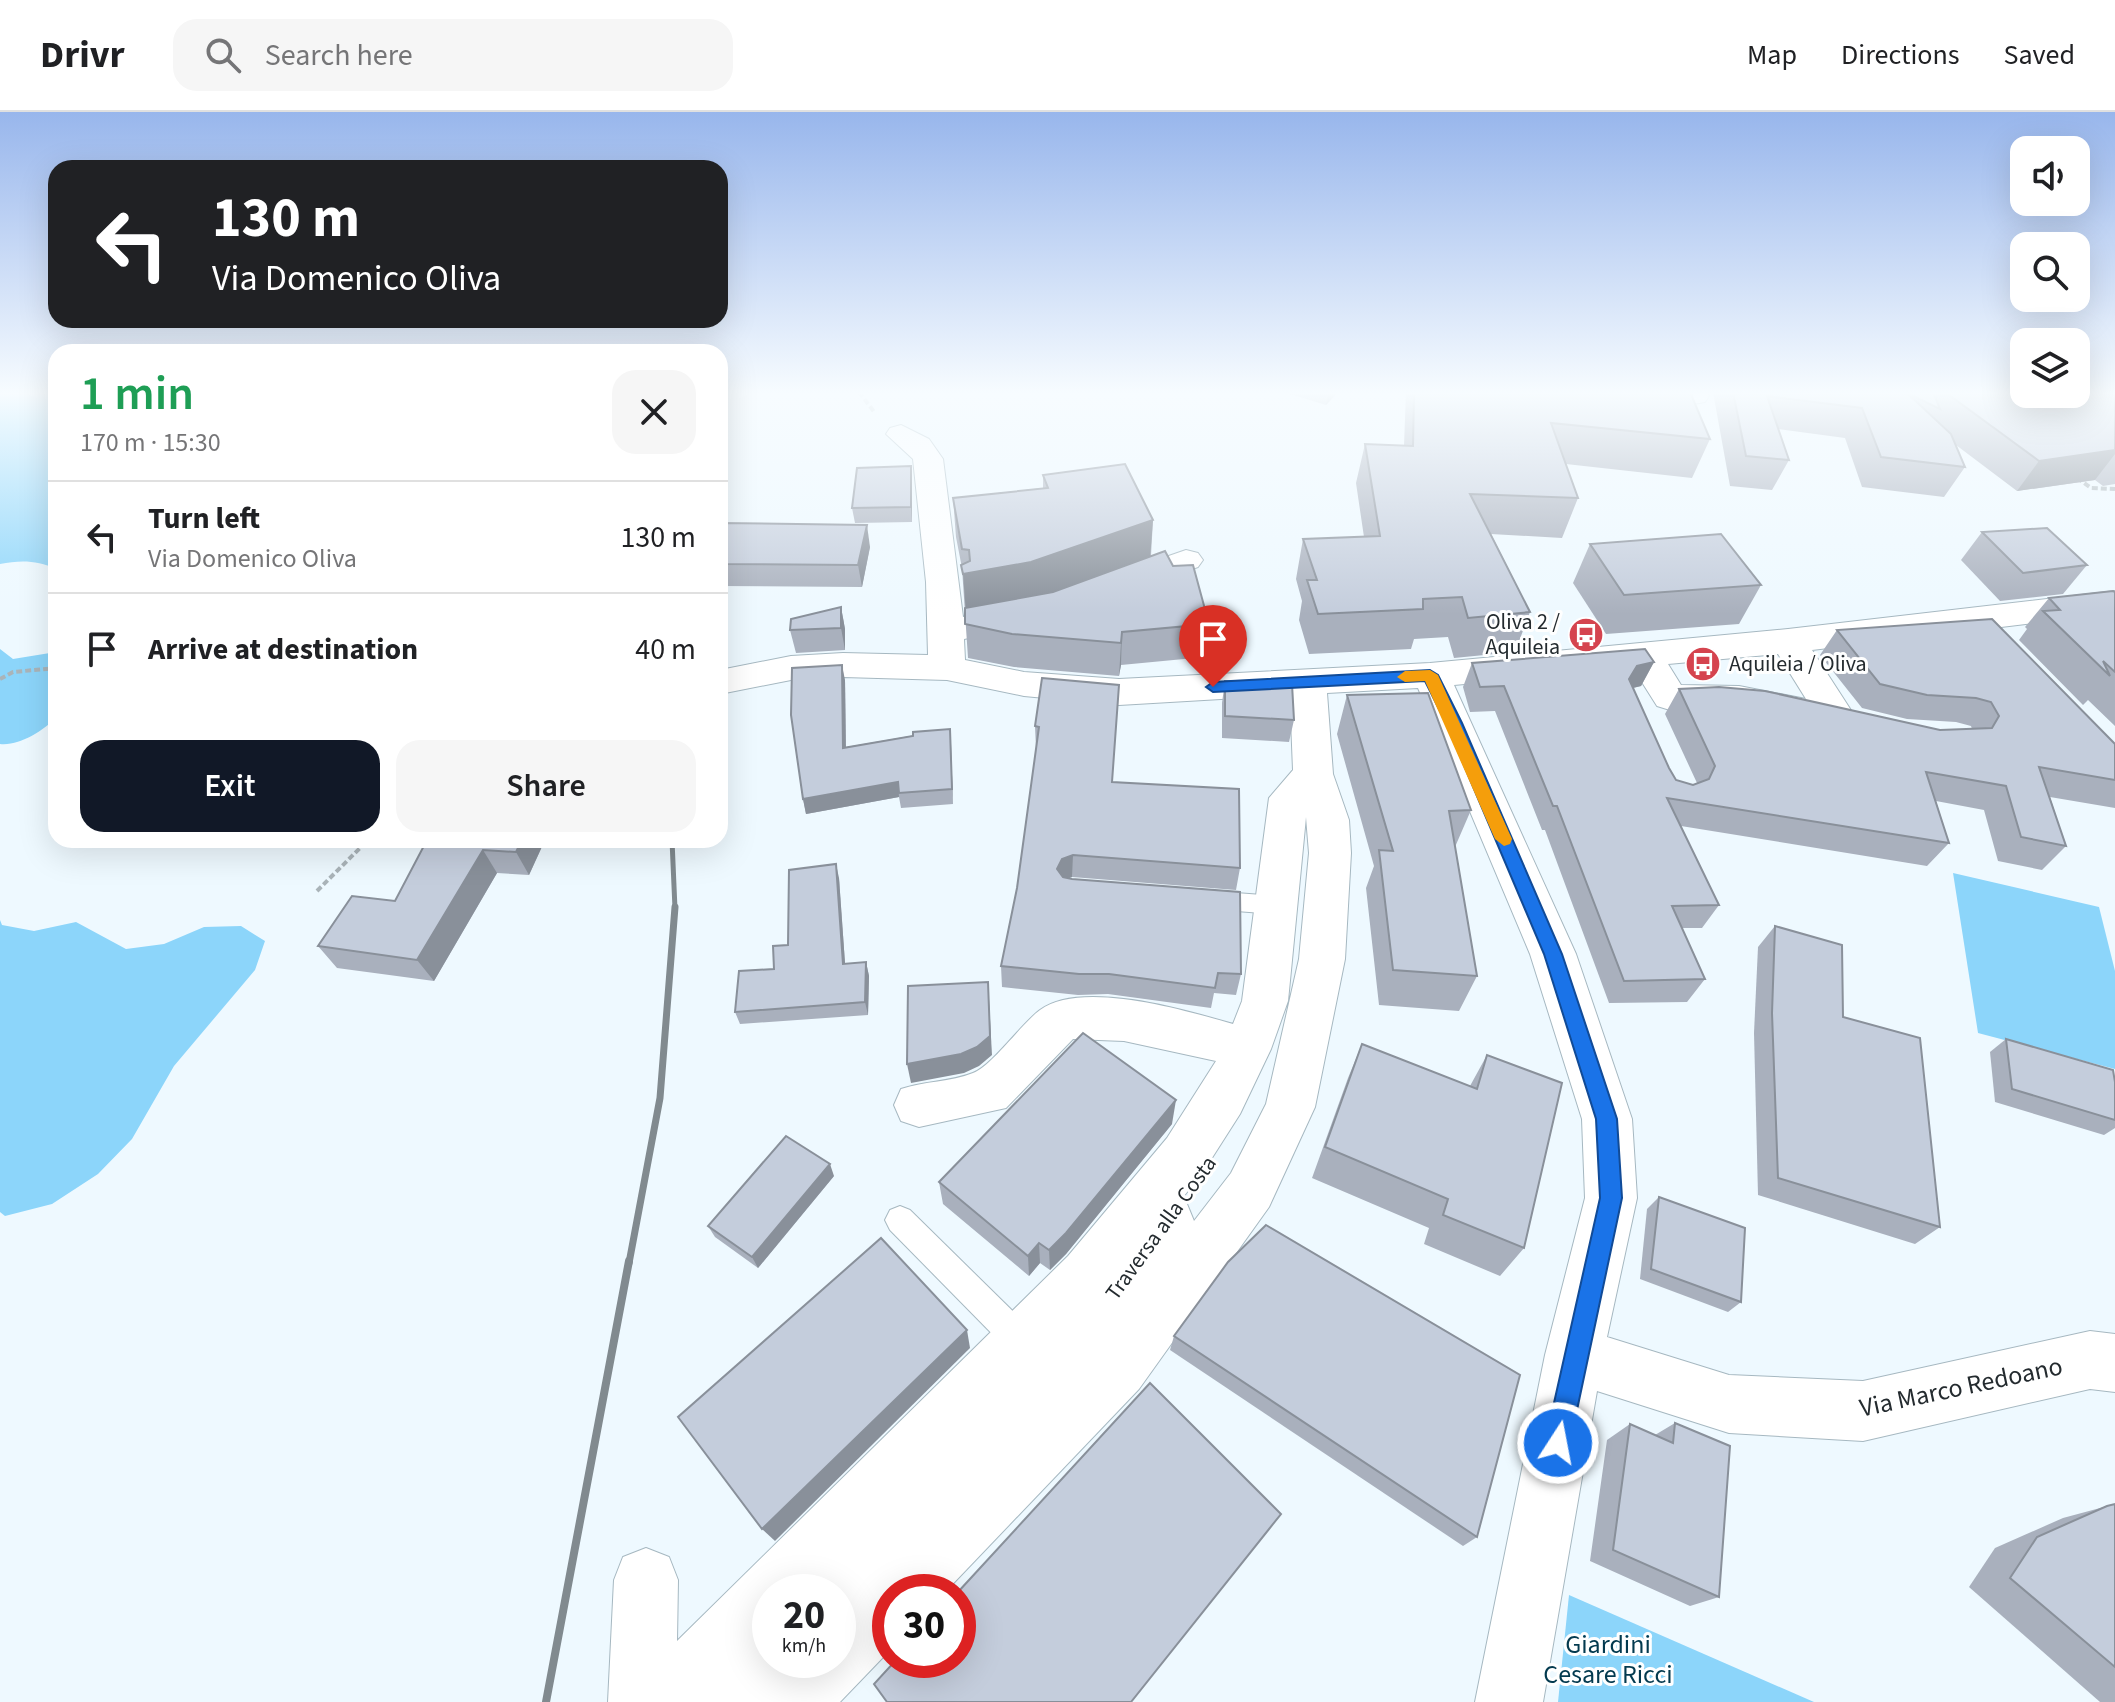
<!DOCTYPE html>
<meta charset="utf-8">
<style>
body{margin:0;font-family:"Source Sans 3",sans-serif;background:#f6f6f6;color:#202124;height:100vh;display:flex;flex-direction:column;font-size:30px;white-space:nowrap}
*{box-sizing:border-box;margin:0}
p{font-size:26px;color:#757577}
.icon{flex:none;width:44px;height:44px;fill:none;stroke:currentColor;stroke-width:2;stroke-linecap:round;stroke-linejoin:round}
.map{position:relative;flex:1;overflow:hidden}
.side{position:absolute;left:48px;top:232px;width:680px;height:504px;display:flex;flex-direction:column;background:#fff;border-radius:24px;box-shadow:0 8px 32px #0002}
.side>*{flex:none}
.guide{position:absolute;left:48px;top:48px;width:680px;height:168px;border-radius:24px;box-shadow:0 8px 32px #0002;background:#202124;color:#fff;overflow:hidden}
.controls{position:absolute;left:2010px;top:24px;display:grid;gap:16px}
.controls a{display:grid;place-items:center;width:80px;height:80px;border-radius:16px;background:#fff;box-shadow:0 8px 32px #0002;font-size:40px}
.speed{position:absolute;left:752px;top:1462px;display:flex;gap:16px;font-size:40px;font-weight:700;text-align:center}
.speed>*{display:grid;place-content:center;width:104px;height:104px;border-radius:50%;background:#fff;box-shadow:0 8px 32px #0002;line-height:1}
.speed small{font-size:20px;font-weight:400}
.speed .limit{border:12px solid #d22;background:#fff;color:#111}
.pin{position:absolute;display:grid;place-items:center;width:68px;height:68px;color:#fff;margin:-82px -34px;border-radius:50% 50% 50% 0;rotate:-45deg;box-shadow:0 0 8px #0007}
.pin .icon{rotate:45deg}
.me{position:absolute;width:88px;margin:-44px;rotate:11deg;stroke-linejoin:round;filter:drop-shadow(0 0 6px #0008)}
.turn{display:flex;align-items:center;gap:28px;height:168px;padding:0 32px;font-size:36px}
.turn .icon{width:104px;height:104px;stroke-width:2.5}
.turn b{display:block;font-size:56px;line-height:68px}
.round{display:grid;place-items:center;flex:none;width:84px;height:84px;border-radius:24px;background:#f6f6f6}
.head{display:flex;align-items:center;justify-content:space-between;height:136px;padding:0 32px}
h1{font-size:48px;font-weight:600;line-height:60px;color:#1e9e55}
.primary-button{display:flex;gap:16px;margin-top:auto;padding:16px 32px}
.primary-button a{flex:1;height:92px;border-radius:24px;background:#111827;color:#fff;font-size:32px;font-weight:600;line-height:92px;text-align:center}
.primary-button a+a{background:#f6f6f6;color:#202124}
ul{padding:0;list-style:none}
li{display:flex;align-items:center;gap:24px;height:112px;padding:0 32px;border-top:2px solid #e0e0e0}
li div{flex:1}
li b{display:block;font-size:30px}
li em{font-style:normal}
header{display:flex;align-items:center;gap:48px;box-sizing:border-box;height:112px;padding:0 40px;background:#fff;border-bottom:2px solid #e0e0e0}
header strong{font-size:38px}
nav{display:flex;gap:44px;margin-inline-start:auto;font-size:28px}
.search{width:560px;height:72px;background:#f6f6f6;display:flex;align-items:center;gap:20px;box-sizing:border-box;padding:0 28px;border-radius:24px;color:#757577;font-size:30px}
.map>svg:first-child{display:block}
</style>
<header>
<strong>Drivr</strong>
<div class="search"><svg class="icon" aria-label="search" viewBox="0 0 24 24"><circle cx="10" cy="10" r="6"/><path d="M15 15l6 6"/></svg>Search here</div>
<nav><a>Map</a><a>Directions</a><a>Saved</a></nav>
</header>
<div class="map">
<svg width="2115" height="1590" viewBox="0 0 2115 1590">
<rect width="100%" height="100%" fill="#eef9ff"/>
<g fill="#8cd5fa">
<path d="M0,280H56V457C37,448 20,448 0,452Z"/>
<path d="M0,537L13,547L56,540V606C42,619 20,634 0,632Z"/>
<polygon points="1953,761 2099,795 2115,859 2115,957 1978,921"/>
<polygon points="0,808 2,813 34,819 76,810 126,837 164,832 204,815 241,814 265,829 255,858 174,954 132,1027 98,1062 52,1092 5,1104 0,1100"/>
<polygon points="1569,1483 1814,1590 1558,1590"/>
</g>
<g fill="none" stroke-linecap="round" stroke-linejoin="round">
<defs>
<g id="lane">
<polygon points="1210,779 1276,784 1284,786 1288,793 1284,800 1276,802 1210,797 1202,795 1198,788 1202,781"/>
<polygon points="900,1094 910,1098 1033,1219 1038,1230 1033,1241 1022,1246 1011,1241 890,1118 885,1108 890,1098"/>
</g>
<g id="street">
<path d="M1630,280H1708L1709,284L1705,290C1684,295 1655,291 1634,286Z"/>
<path d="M901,313L929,327L943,347L963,505L1025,494L1037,497L1043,505L1037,513L964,527L965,548L1024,560L1119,567L1430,551L1788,517L2115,479V501L1812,538L1856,606L1851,615L1837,619L1739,600L1670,598L1657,594L1633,556L1454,573L1576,842L1632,1007L1637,1086L1607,1225L1729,1263L1863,1269L2090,1219L2115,1222V1280L2090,1277L1863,1329L1729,1321L1597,1279L1543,1590H1475L1545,1243L1585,1086L1582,1007L1530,842L1418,576L1327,581L1333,662L1349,708L1351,741L1345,847L1315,995L1269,1095L1139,1277L945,1480H890V1538L840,1590H608L614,1468L623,1445L646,1436L669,1445L678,1468L677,1529L1068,1144L1167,1026L1216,949L1124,929L1073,927L1006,996L919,1015L901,1009L894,993L901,977C924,969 951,970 973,961C993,953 1021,912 1040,898C1081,867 1188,899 1233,912L1242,889L1269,686L1293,658L1290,583L1119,593L1024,584L947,568L843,565L791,568L720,582V558L791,544L843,541L928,543L926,470L913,347L886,322L890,316ZM1778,542L1806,587L1739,574L1681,573L1668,552ZM1306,705L1309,741L1299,847L1266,992L1231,1061L1194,1109L1187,1092L1180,1089L1203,1060L1240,1002L1271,937L1288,889ZM770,1480H838V1548H770Z"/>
<polygon points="1186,438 1198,441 1203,448 1198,455 1117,484 1105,480 1100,473 1105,466"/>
</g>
</defs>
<use href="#lane" stroke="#a6b8c1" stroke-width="2"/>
<use href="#street" stroke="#a6b8c1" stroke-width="2"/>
<g stroke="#aab4b9" stroke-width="4" stroke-dasharray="6 3" stroke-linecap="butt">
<polyline points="859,280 875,301"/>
<polyline points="2077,366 2091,376 2115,377"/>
<polyline points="0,567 13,560 56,556"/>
<polyline points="317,779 368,728"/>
</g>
<use href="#lane" fill="#fff" fill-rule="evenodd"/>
<use href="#street" fill="#fff" fill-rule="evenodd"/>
<polyline stroke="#818a8f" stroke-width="5" points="672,728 675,797"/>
<polyline stroke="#818a8f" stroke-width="7" points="629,1151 660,986 675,795"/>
<polyline stroke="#818a8f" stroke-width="8" points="546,1590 629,1149"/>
</g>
<g fill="#a9b0bd">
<polygon points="1283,280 1338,280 1326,293"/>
<polygon points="1406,280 1690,280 1710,327 1692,366 1566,352 1578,386 1562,426 1491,422 1530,500 1515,540 1454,546 1448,525 1414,527 1411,537 1309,542 1299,508 1302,489 1296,467 1303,427 1364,425 1356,371 1365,332 1404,334"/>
<polygon points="1713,280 2115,280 2115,372 2103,374 2095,368 2017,379 1956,333 1965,355 1944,385 1862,375 1845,326 1778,317 1789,348 1772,378 1730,374"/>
<polygon points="1043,363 1153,408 1151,444 1173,454 1209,512 1205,545 1121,553 1119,564 1014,555 968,546 962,456 956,425 953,386 1043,376"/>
<polygon points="912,369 912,410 855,411 852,396"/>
<polygon points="720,411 870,435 862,475 720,474"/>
<polygon points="1982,420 2087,453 2063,482 2000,489 1961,448"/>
<polygon points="1590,432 1761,473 1739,512 1606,522 1573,471"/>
<polygon points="2115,480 2115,614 2088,588 2083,593 2019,528 2027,517 2025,515 2049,486"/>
<polygon points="841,495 845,517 845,538 796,541 790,518"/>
<polygon points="1837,518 2115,632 2115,696 2050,685 2066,734 2042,758 1998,749 1984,698 1936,689 1949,731 1927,754 1681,714 1719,793 1702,816 1682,816 1705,867 1687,890 1609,891 1545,718 1542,718 1495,599 1470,600 1463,575 1472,551 1654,550 1641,574 1633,576 1669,656 1676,668 1693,673 1697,671 1665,602 1679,577 1940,618 1972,617 1971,614 1956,610 1907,607 1862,596 1820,543"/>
<polygon points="1042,566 1113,670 1240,756 1236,778 1072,765 1068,766 1241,862 1236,883 1214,881 1211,896 1108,882 1078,883 1002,875 1001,854 1017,776 1036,636 1035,614"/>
<polygon points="845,568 846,635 950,617 953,692 901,696 899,685 806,702 803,687"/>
<polygon points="1225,569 1294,608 1289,630 1222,626 1222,591"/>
<polygon points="1347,583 1471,698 1455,735 1477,864 1459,899 1379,893 1366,776 1374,754 1337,622"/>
<polygon points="427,728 545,728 529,763 497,761 434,869 337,856 318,834 395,789"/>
<polygon points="839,766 845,852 866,850 869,864 868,903 740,912 735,900 774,857 788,833"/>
<polygon points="1775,814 1940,1115 1915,1132 1758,1083 1754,921 1758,835"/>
<polygon points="2006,927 2115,970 2115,1016 2104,1023 1995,990 1990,940"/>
<polygon points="1362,932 1470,974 1487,943 1524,1136 1500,1164 1424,1132 1429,1116 1312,1066 1348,966"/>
<polygon points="1172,1012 1066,1142 1050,1158 1040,1151 1029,1164 943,1092 939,1070"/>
<polygon points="834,1064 758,1156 715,1125 708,1114"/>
<polygon points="1659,1085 1741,1190 1728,1200 1640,1167 1647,1097"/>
<polygon points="1174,1224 1477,1425 1463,1434 1170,1238"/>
<polygon points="1675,1311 1719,1485 1690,1494 1590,1449 1607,1328 1630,1312 1655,1323"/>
<polygon points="2115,1392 2115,1590 2100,1590 1969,1475 1995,1436 2063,1406"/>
</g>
<g fill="#89909a">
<polygon points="1329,280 1338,280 1326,293"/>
<polygon points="2115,338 2115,342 2095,368 2017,379 2039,349"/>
<polygon points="911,354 912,369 912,410 911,395"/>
<polygon points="1153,408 1150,447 1032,489 966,501 963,462"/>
<polygon points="867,413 870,435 862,475 858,453"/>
<polygon points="841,495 845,517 845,538 841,516"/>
<polygon points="1122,520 1121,553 1119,564 1121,531"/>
<polygon points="1654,550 1641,574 1624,578 1629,567 1637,554"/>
<polygon points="842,553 845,568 846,651 843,636"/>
<polygon points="950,617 951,632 953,692 952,677"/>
<polygon points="898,670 899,685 806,702 803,687"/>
<polygon points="522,728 545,728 529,763 516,740"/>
<polygon points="483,738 497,761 434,869 417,848"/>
<polygon points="1073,743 1072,765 1061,769 1057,757 1062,747"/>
<polygon points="836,752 839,766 846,865 843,852"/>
<polygon points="866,850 869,864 868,903 865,890"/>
<polygon points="988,870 992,943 979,954 964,961 911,971 907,952"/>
<polygon points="1176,988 1172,1012 1066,1142 1050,1158 1049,1138"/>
<polygon points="830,1052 834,1064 758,1156 752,1145"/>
<polygon points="1039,1131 1040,1151 1029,1164 1028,1144"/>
<polygon points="967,1218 970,1236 775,1429 762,1417"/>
</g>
<g fill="#c4cddc" stroke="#89909a" stroke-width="2">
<polygon points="1414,280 1690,280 1710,327 1551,311 1578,386 1470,382 1530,500 1468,506 1462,485 1423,487 1423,497 1318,502 1307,468 1317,468 1303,427 1380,424 1365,332 1413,334"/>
<polygon points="1733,280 1933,280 1940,297 1907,281 1951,322 1965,355 1881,345 1862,296 1767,284 1789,348 1746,344"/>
<polygon points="1945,280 2024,280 2024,282 2076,282 2076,280 2115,280 2115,338 2039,349"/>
<polygon points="1125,352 1153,408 1031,450 963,462 961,453 970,449 969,438 962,437 953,386 1048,376 1043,363"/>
<polygon points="911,354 911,395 852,396 857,356"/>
<polygon points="720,411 867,413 858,453 720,452"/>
<polygon points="2047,416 2087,453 2023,461 1982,420"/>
<polygon points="1721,422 1761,473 1624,483 1590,432"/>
<polygon points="1165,439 1173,454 1193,453 1209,512 1122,520 1121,531 1012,522 965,512 965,496 1053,480"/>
<polygon points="2113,479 2115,480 2115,560 2103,549 2110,564 2043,499 2060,498 2049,486"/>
<polygon points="841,495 841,516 790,518 791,507"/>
<polygon points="1992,507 2115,632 2115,668 2039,655 2066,734 2021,725 2006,674 1926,660 1949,731 1667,686 1719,793 1672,794 1705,867 1624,869 1557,694 1553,694 1504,574 1480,575 1472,551 1645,537 1654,550 1637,554 1629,567 1669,656 1676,668 1693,673 1709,667 1715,654 1679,577 1719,575 1765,579 1940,618 1992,616 1999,604 1991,590 1976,586 1927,583 1880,572 1837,518"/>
<polygon points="842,553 843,636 913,624 913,620 950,617 952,677 899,681 898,670 803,687 791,603 792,556"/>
<polygon points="1042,566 1119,573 1112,670 1239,677 1240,756 1073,743 1062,747 1057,757 1063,765 1072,767 1240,780 1241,862 1218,861 1215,876 1109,862 1079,862 1001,854 1017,776 1039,615 1035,614"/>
<polygon points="1225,569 1292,572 1294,608 1225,604"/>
<polygon points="1428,581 1471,698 1449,699 1477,864 1393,858 1379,738 1393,739 1347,583"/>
<polygon points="427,728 522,728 516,740 483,738 417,848 318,834 352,784 395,789"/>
<polygon points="836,752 843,852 866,850 865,890 735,900 739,859 774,857 773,834 788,833 789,758"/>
<polygon points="1775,814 1842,833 1843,905 1920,926 1940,1115 1778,1066 1772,901"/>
<polygon points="988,870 990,924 977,935 961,942 907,952 908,874"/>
<polygon points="1083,921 1176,988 1066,1121 1049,1138 1039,1131 1028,1144 939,1070"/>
<polygon points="2006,927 2113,958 2115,970 2115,1008 2012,977"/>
<polygon points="1362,932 1477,977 1487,943 1562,971 1524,1136 1443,1103 1448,1087 1325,1035"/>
<polygon points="786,1024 830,1052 752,1145 708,1114"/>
<polygon points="1659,1085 1745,1116 1741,1190 1651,1157"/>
<polygon points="1266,1113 1520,1263 1477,1425 1174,1224 1228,1150"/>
<polygon points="881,1126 967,1218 762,1417 678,1305"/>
<polygon points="1150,1271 1281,1402 1131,1590 887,1590 874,1572 896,1548 958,1548 958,1480"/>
<polygon points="1675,1311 1730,1334 1719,1485 1613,1438 1630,1312 1673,1331"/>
<polygon points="2115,1392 2115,1555 2010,1466 2037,1425 2107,1394"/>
</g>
<linearGradient id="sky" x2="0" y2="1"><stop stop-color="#98b6ec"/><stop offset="0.56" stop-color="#f7fcff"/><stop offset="1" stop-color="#f7fcff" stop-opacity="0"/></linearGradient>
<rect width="2115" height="502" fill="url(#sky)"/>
<polygon fill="#1a73e8" stroke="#114b97" stroke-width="2" points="1430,558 1438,563 1462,611 1562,842 1617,1007 1622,1086 1570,1331 1567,1340 1558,1344 1549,1340 1545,1331 1600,1086 1596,1007 1544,842 1446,611 1425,569 1213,580 1206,575 1213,570"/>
<polygon fill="#f59e0b" points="1430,558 1438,563 1512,727 1510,732 1504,734 1495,727 1425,569 1405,570 1397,565 1405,559"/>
<defs>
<symbol id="bus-disc" viewBox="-11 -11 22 22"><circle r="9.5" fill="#d5444f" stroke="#fff"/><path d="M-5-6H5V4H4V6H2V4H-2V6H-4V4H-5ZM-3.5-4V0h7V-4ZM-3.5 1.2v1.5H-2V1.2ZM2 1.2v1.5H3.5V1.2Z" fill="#fff"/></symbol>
</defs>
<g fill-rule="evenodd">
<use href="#bus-disc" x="1566" y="503" width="40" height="40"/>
<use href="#bus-disc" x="1683" y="532" width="40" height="40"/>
</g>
<g text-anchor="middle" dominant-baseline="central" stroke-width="6" stroke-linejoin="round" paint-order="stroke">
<g font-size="22" fill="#242b2f" stroke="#fff" text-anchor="end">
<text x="1560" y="510">Oliva 2 /<tspan x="1560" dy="25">Aquileia</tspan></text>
<text x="1729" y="552" text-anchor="start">Aquileia / Oliva</text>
</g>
<g font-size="22" fill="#242b2f" stroke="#fff">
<text transform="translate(1161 1116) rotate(-54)">Traversa alla Costa</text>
</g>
<g font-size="26" fill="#242b2f" stroke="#fff">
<text transform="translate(1961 1275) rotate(-12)">Via Marco Redoano</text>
</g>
<g font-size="26" fill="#033a4f" stroke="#fff">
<text x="1608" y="1532">Giardini<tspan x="1608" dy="30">Cesare Ricci</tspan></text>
</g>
</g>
</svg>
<div class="controls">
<a><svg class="icon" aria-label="sound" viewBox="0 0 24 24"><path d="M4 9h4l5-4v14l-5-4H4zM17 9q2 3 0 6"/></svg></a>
<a><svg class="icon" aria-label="search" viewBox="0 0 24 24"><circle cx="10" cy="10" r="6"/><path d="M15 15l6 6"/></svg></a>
<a><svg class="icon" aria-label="layers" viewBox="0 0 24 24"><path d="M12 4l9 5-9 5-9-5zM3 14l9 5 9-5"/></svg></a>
</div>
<div class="speed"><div>20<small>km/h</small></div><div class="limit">30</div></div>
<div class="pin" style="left:1213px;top:575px;background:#d93025"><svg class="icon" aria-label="arrive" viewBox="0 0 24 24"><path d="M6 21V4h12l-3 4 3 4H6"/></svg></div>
<svg class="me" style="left:1558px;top:1331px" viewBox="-20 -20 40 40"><circle r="17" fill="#1a73e8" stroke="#fff" stroke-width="3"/><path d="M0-11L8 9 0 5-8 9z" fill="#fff"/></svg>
<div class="guide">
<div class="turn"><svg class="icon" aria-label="left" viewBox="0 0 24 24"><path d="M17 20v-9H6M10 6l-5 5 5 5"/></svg><div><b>130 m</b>Via Domenico Oliva</div></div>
</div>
<section class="side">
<div class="head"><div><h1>1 min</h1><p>170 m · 15:30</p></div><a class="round"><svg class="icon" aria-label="close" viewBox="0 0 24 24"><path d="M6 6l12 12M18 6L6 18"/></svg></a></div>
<ul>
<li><svg class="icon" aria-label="left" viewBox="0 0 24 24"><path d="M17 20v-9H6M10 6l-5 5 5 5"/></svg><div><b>Turn left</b><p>Via Domenico Oliva</p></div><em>130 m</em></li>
<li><svg class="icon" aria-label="arrive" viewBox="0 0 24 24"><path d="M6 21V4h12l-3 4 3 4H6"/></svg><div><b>Arrive at destination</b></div><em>40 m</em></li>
</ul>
<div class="primary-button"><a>Exit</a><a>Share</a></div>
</section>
</div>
